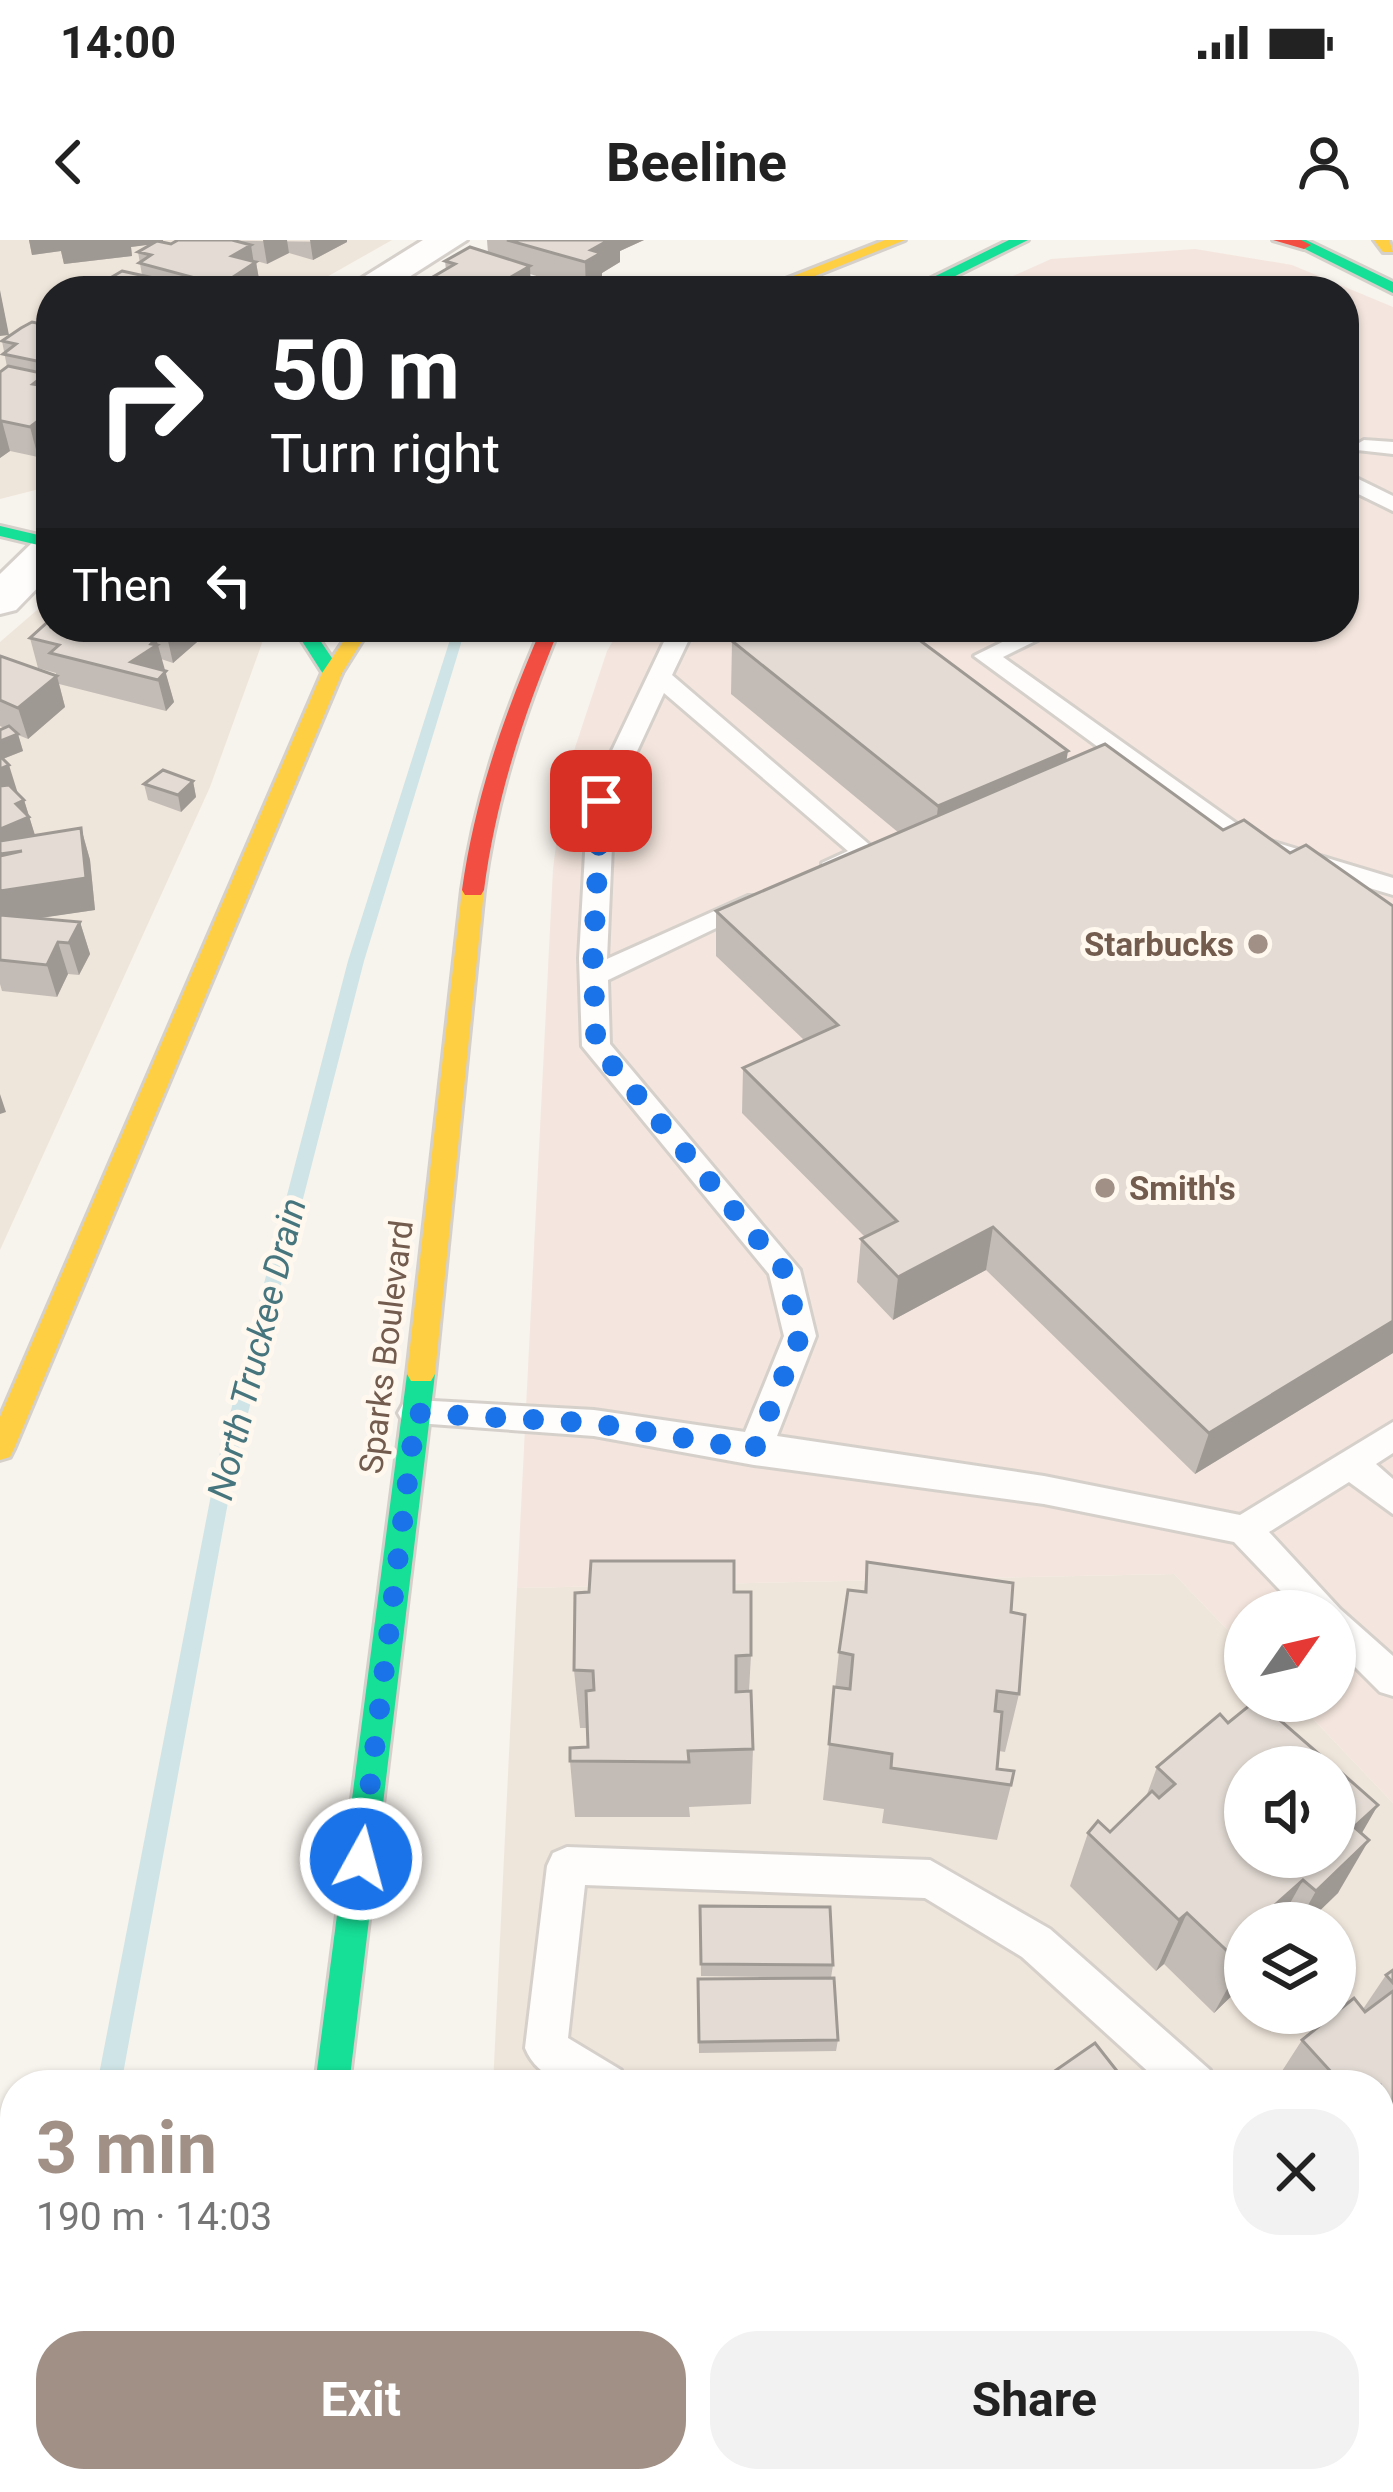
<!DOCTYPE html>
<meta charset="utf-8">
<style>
body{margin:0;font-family:Roboto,sans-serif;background:#f2f2f2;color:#222;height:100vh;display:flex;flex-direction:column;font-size:45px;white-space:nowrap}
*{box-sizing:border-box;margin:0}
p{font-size:39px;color:#767676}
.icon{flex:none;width:66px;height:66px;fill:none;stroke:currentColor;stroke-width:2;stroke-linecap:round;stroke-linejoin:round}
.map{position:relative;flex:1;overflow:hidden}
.details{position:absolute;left:0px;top:1830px;width:1395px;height:423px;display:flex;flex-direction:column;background:#fff;border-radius:48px 48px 0 0;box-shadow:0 3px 9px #0004}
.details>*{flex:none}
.hud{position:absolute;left:36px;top:36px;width:1323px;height:366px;border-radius:48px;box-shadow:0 3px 9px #0004;background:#202124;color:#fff;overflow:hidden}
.needle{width:78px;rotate:56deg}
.fabs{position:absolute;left:1224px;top:1350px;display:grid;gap:24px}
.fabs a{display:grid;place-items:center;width:132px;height:132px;border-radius:50%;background:#fff;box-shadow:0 3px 9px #0004;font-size:60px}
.pin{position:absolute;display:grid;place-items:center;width:102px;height:102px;color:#fff;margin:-51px;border-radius:24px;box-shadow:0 6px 18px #0006}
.me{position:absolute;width:132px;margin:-66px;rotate:7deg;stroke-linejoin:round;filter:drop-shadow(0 0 9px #0008)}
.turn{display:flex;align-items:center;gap:42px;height:252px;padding:0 36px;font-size:54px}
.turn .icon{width:156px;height:156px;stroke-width:2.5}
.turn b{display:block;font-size:84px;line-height:102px}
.then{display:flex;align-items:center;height:114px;padding:0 36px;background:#0003;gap:24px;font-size:45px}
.round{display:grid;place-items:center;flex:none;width:126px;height:126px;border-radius:48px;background:#f2f2f2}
.headline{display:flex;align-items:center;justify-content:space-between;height:204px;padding:0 36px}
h1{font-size:72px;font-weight:700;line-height:90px;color:#a19086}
.action{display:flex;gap:24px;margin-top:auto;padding:24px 36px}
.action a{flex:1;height:138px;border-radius:48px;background:#a19086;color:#fff;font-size:48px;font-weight:700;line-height:138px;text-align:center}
.action a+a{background:#f2f2f2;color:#222}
.status{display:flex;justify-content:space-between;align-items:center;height:84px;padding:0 60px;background:#fff;direction:ltr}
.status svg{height:33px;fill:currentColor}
header{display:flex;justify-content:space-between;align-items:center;height:156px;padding:0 36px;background:#fff;font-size:54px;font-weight:700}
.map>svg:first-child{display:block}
</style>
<div class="status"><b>14:00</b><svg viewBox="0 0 49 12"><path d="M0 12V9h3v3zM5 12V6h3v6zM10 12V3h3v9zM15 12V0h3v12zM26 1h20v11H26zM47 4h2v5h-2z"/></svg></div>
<header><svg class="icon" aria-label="back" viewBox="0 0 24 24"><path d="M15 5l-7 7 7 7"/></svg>Beeline<svg class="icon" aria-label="person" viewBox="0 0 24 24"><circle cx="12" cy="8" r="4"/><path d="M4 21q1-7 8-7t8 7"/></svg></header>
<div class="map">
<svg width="1393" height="2252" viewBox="0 0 1393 2252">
<rect width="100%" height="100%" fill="#f7f3ed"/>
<g fill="#efe6db" fill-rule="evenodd">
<polygon points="0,0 392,0 302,51 51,51 51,246 0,259"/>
<polygon points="51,358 51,387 261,387 266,392 210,547 0,1010 0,402"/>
<path d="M1174,1334L1245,1408V1461H1296L1393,1563V2252H473L474,2238H1380V1845H493L517,1348ZM1245,1527H1335V1617H1245ZM1245,1683H1335V1773H1245Z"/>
</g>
<polygon fill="#f4e6de" points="1195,9 1292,25 1393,67 1393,1563 1296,1461 1335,1461 1335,1371 1245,1371 1245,1408 1174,1334 517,1348 553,629 564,541 607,411 621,387 1344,387 1344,51 980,51 1051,19"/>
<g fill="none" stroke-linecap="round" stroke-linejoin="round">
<g fill="#cfe4e6" fill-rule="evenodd">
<polygon points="454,387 466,387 364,721 235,1224 121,1845 97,1845 217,1224 348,721"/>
<polygon points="15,2227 15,2238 33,2238 28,2252 2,2252 11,2229"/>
</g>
<defs>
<g id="lane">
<polygon points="1364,200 1393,202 1393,214 1357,210 1354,206"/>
<polygon points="1344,232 1393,256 1393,271 1344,247"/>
<polygon points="671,387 695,387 672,435 879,613 840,635 822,635 822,623 848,611 664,453 614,561 607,719 748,656 766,656 770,662 608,740 610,804 800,1030 816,1096 777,1196 1044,1236 1240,1275 1393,1182 1393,1213 1376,1224 1393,1239 1393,1274 1349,1242 1269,1292 1340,1369 1393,1416 1393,1456 1380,1452 1335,1407 1335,1371 1300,1371 1234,1302 1044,1264 754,1225 594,1196 403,1182 398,1173 403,1164 415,1160 594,1170 745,1192 784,1096 769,1034 582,806 579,718 588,561"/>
<polygon points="1033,387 1064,387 1003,417 1254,596 1393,638 1393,655 1236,608 974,416"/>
<path d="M567,1607L930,1620L1050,1689L1210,1830L1216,1845H1163L1022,1717L925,1658L585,1645L568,1798L621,1830L627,1845C589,1845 542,1850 525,1808L547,1626L553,1613Z"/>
<polygon points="1380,2054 1393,2060 1393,2116 1380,2111"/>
<polygon points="1107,2238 1159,2238 1165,2252 1113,2252"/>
</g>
<g id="street">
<polygon points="423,0 467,0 387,51 341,51"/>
<polygon points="51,296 51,334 16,370 0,374 0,334 35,300"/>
</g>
<g id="fast">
<polygon points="1009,0 1028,0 925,51 905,51"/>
<polygon points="1287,0 1306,0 1393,42 1393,53"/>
<polygon points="0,286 51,298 51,308 0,296"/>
<polygon points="293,387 311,387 342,433 339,437 325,437"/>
<polygon points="421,1123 431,1127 435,1134 349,1845 315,1845 407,1134 411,1127"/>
</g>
<g id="slow">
<polygon points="885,0 905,0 777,51 755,51"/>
<polygon points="1374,0 1389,0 1393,12 1383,12"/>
<polygon points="353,387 371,387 342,433 14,1209 10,1217 0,1220 0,1177 322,433"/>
<polygon points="473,643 484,650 435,1134 431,1141 411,1141 407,1134 462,650"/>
</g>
<g id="jam">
<polygon points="1273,0 1301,0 1311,5 1304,9"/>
<path d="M542,387H560C524,473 496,558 484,650L481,655H465L462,650C475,557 505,472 542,387Z"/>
<polygon points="256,2238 296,2238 294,2252 254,2252"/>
</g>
</defs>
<use href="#lane" stroke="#d6d0cb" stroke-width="6"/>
<use href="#street" stroke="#d6d0cb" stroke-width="6"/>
<use href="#fast" stroke="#d6d0ca" stroke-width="6"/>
<use href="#slow" stroke="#d6d0ca" stroke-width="6"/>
<use href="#jam" stroke="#d6d0ca" stroke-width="6"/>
<use href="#lane" fill="#fefdfc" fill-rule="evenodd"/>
<use href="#street" fill="#fefdfc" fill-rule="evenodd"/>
<use href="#fast" fill="#16e098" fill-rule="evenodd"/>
<use href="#slow" fill="#ffcf43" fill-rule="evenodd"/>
<use href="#jam" fill="#f24e42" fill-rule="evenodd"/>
</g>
<g fill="#c3bcb6">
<polygon points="29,0 163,0 163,2 171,4 178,0 347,2 313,20 289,13 267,24 253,20 256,22 261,51 96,51 95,47 142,35 138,12 151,4 131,7 132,16 64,24 61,11 32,15"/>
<polygon points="487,0 644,0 620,11 620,22 602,33 602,41 600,42 622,51 592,51 592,47 586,51 530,34 531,51 432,51 431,38 446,30 445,21 488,13"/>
<polygon points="51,81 51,207 38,217 10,211 0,218 0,132 7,127 2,101"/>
<polygon points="51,387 212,387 212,389 173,423 161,419 174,462 166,471 59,444 65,467 28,499 18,495 23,511 3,519 18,554 24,560 35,596 81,588 90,620 95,670 38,678 80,682 90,714 79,735 68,734 57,757 2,751 0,744 0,490 4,488 0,486 0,416 56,435 56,433 38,428 30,398"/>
<polygon points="736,387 922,387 919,400 1066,520 1223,590 1290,613 1393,666 1393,1113 1195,1234 986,1030 893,1080 857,1042 861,999 865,997 742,873 743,828 804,800 716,716 716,671 899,593 731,454 732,401"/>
<polygon points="193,541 196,557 181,572 148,560 144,544"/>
<polygon points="867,1322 1011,1372 1019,1454 1005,1512 999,1511 997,1529 1011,1545 997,1600 882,1583 884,1569 823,1560 839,1412 864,1352"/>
<polygon points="734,1352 751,1415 749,1451 753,1509 751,1564 689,1567 690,1577 575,1577 570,1521 588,1507 587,1488 580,1488 574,1430"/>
<polygon points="1228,1483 1378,1565 1361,1593 1338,1653 1307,1683 1245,1683 1245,1743 1214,1773 1164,1724 1156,1731 1070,1646 1088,1593 1110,1592 1146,1557 1157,1527"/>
<polygon points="700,1666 833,1725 831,1738 701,1736"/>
<polygon points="1393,1730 1393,2010 1380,1994 1380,1845 1273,1845 1302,1800 1363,1769 1386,1735"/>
<polygon points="698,1739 838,1800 836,1811 699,1813"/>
<polygon points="1234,2238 1268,2238 1251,2252 1244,2252"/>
</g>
<g fill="#9f9994">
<polygon points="29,0 163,0 163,3 131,7 132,16 64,24 61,11 32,15"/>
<polygon points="263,0 287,0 289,13 267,24"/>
<polygon points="310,0 347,0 347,2 313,20"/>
<polygon points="609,0 644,0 620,11 620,22 602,33 602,41 586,51 585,22 591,10"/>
<polygon points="251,5 254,24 256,22 261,51 222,51 221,45 232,16"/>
<polygon points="530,26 531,51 487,51"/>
<polygon points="0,50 9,95 0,96"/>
<polygon points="46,134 51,155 33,144"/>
<polygon points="51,171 51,207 38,217 30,187"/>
<polygon points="2,181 10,211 0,218 0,182"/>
<polygon points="172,387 212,387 212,389 173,423 166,392"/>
<polygon points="156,398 174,462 166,471 158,440 131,422"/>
<polygon points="57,436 65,467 28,499 18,468"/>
<polygon points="18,494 23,511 0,520 0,501"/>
<polygon points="1068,511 1062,548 932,620 938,566"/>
<polygon points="9,525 19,557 0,564 0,529"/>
<polygon points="193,541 196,557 181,572 178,555"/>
<polygon points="24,560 39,608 0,625 0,589 16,564"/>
<polygon points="81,588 90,620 95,670 0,684 0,651"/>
<polygon points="80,682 90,714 79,735 69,703"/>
<polygon points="58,702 68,734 57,757 47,725"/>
<polygon points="0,854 6,872 0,874"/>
<polygon points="993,987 986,1030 893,1080 898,1037"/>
<polygon points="1393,1081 1393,1113 1195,1234 1209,1193"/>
<polygon points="1378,1565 1347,1619 1354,1587"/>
<polygon points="1369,1600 1338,1653 1307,1683 1298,1683 1316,1651"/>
<polygon points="1303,1640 1279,1683 1276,1664"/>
<polygon points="1187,1673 1164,1724 1156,1731 1179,1680"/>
<polygon points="1245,1719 1245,1743 1214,1773 1241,1724"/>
</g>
<g fill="#e3dbd4" stroke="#9f9994" stroke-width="3">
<polygon points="178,0 232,0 251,5 232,16 256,22 221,45 139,23 151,15 138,12 157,1 171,4"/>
<polygon points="507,0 609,0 591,10 601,13 585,22"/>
<polygon points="470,7 530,26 487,51 472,51 431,38 455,24 445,21"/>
<polygon points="122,31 213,51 109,51 95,47"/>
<polygon points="600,42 622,48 618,51 606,51 592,47"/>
<polygon points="51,81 51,124 3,114 16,104 2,101 21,88 32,82 47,85"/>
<polygon points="8,126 46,134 33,144 51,147 51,171 30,187 2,181 0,182 0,132"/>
<polygon points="51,379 51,387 110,387 156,398 151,404 157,405 131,422 166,431 158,440 50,413 59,405 30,398"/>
<polygon points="148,387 172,387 166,392"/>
<polygon points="736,387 902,387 1068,511 938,566 732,401"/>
<polygon points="903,387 920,387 917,399 903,388"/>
<polygon points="0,416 57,436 18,468 0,460"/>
<polygon points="9,486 18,494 0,501 0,490"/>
<polygon points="1105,504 1223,590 1244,580 1290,613 1306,605 1393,666 1393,1081 1209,1193 993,987 898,1037 861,999 897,981 743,828 838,785 716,671"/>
<polygon points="0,516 9,525 0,529"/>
<polygon points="163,530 193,541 178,555 144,544"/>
<polygon points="9,545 24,560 16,564 29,577 0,589 0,546"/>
<polygon points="81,588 86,638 0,651 0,616 22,611 0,614 0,601"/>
<polygon points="0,675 80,682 69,703 58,702 47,725 0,720"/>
<polygon points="591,1321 734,1321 734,1352 751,1352 751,1415 736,1416 736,1452 751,1451 753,1509 688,1511 689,1522 570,1521 570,1508 588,1507 586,1451 594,1450 593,1431 574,1430 575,1353 589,1352"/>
<polygon points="867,1322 1013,1343 1011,1372 1025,1375 1019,1454 997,1451 995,1471 1002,1472 997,1529 1014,1531 1011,1545 891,1528 892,1514 829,1504 834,1447 850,1449 853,1415 839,1412 848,1350 866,1352"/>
<polygon points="1255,1461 1258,1461 1334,1527 1245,1527 1245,1617 1335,1617 1335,1527 1378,1565 1354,1587 1369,1600 1316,1651 1303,1640 1276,1664 1289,1676 1282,1683 1245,1683 1245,1719 1241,1724 1187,1673 1179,1680 1088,1593 1098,1581 1110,1592 1152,1551 1159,1558 1175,1544 1157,1527 1220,1474 1228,1483"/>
<polygon points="700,1666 830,1667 833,1725 701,1724"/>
<polygon points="1393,1730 1393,1743 1386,1735"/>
<polygon points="834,1738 838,1800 699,1802 698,1739"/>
<polygon points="1393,1751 1393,1926 1380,1911 1380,1845 1343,1845 1302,1800 1354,1758 1365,1772"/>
<polygon points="1095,1803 1128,1845 1052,1845 1046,1837"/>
<polygon points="845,2238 1109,2238 1103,2242 1110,2252 829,2252"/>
<polygon points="1247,2238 1267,2238 1255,2249"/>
</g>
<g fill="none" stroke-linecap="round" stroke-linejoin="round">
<polyline stroke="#1a73e8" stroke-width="21" stroke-dasharray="0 37.8" points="361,1619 416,1173 594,1183 754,1210 800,1096 784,1030 596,806 593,718 601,561"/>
</g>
<g fill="#a19086" stroke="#fef8ef" stroke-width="4.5">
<circle cx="1258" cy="704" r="12"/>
<circle cx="1105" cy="948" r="12"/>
</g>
<g text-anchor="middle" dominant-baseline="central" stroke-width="10" stroke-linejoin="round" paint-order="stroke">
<g font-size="33" font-weight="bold" fill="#735b4e" stroke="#fef8ef" text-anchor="end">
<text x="1234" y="704">Starbucks</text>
<text x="1129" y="948" text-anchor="start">Smith's</text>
</g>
<g font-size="33" fill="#735b4e" stroke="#fef8ef">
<text transform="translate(386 1107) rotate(-83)">Sparks Boulevard</text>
</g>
<g font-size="36" font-style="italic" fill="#46757e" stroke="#fef8ef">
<text transform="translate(257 1109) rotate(-76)">North Truckee Drain</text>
</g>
</g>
</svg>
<div class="fabs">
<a><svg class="needle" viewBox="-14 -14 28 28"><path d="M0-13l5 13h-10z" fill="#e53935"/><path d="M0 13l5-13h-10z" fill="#767676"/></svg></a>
<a><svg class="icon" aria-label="sound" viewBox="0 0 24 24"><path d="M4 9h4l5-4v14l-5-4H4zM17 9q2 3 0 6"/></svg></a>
<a><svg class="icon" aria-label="layers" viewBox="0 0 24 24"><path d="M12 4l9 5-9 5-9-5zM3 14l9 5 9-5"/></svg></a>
</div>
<div class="pin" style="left:601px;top:561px;background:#d93025"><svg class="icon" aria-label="arrive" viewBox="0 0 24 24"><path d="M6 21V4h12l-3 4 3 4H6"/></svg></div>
<svg class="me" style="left:361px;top:1619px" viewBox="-20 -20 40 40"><circle r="17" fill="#1a73e8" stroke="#fff" stroke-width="3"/><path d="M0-11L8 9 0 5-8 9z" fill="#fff"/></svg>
<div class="hud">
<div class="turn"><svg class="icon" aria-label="right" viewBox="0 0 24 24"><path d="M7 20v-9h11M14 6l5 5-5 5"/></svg><div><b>50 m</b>Turn right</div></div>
<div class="then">Then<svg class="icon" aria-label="left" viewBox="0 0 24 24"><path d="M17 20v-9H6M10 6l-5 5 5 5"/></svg></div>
</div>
<section class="details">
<div class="headline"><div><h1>3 min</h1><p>190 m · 14:03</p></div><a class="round"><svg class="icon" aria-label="close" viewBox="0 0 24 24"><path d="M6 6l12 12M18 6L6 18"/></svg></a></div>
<div class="action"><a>Exit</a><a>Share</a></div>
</section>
</div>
